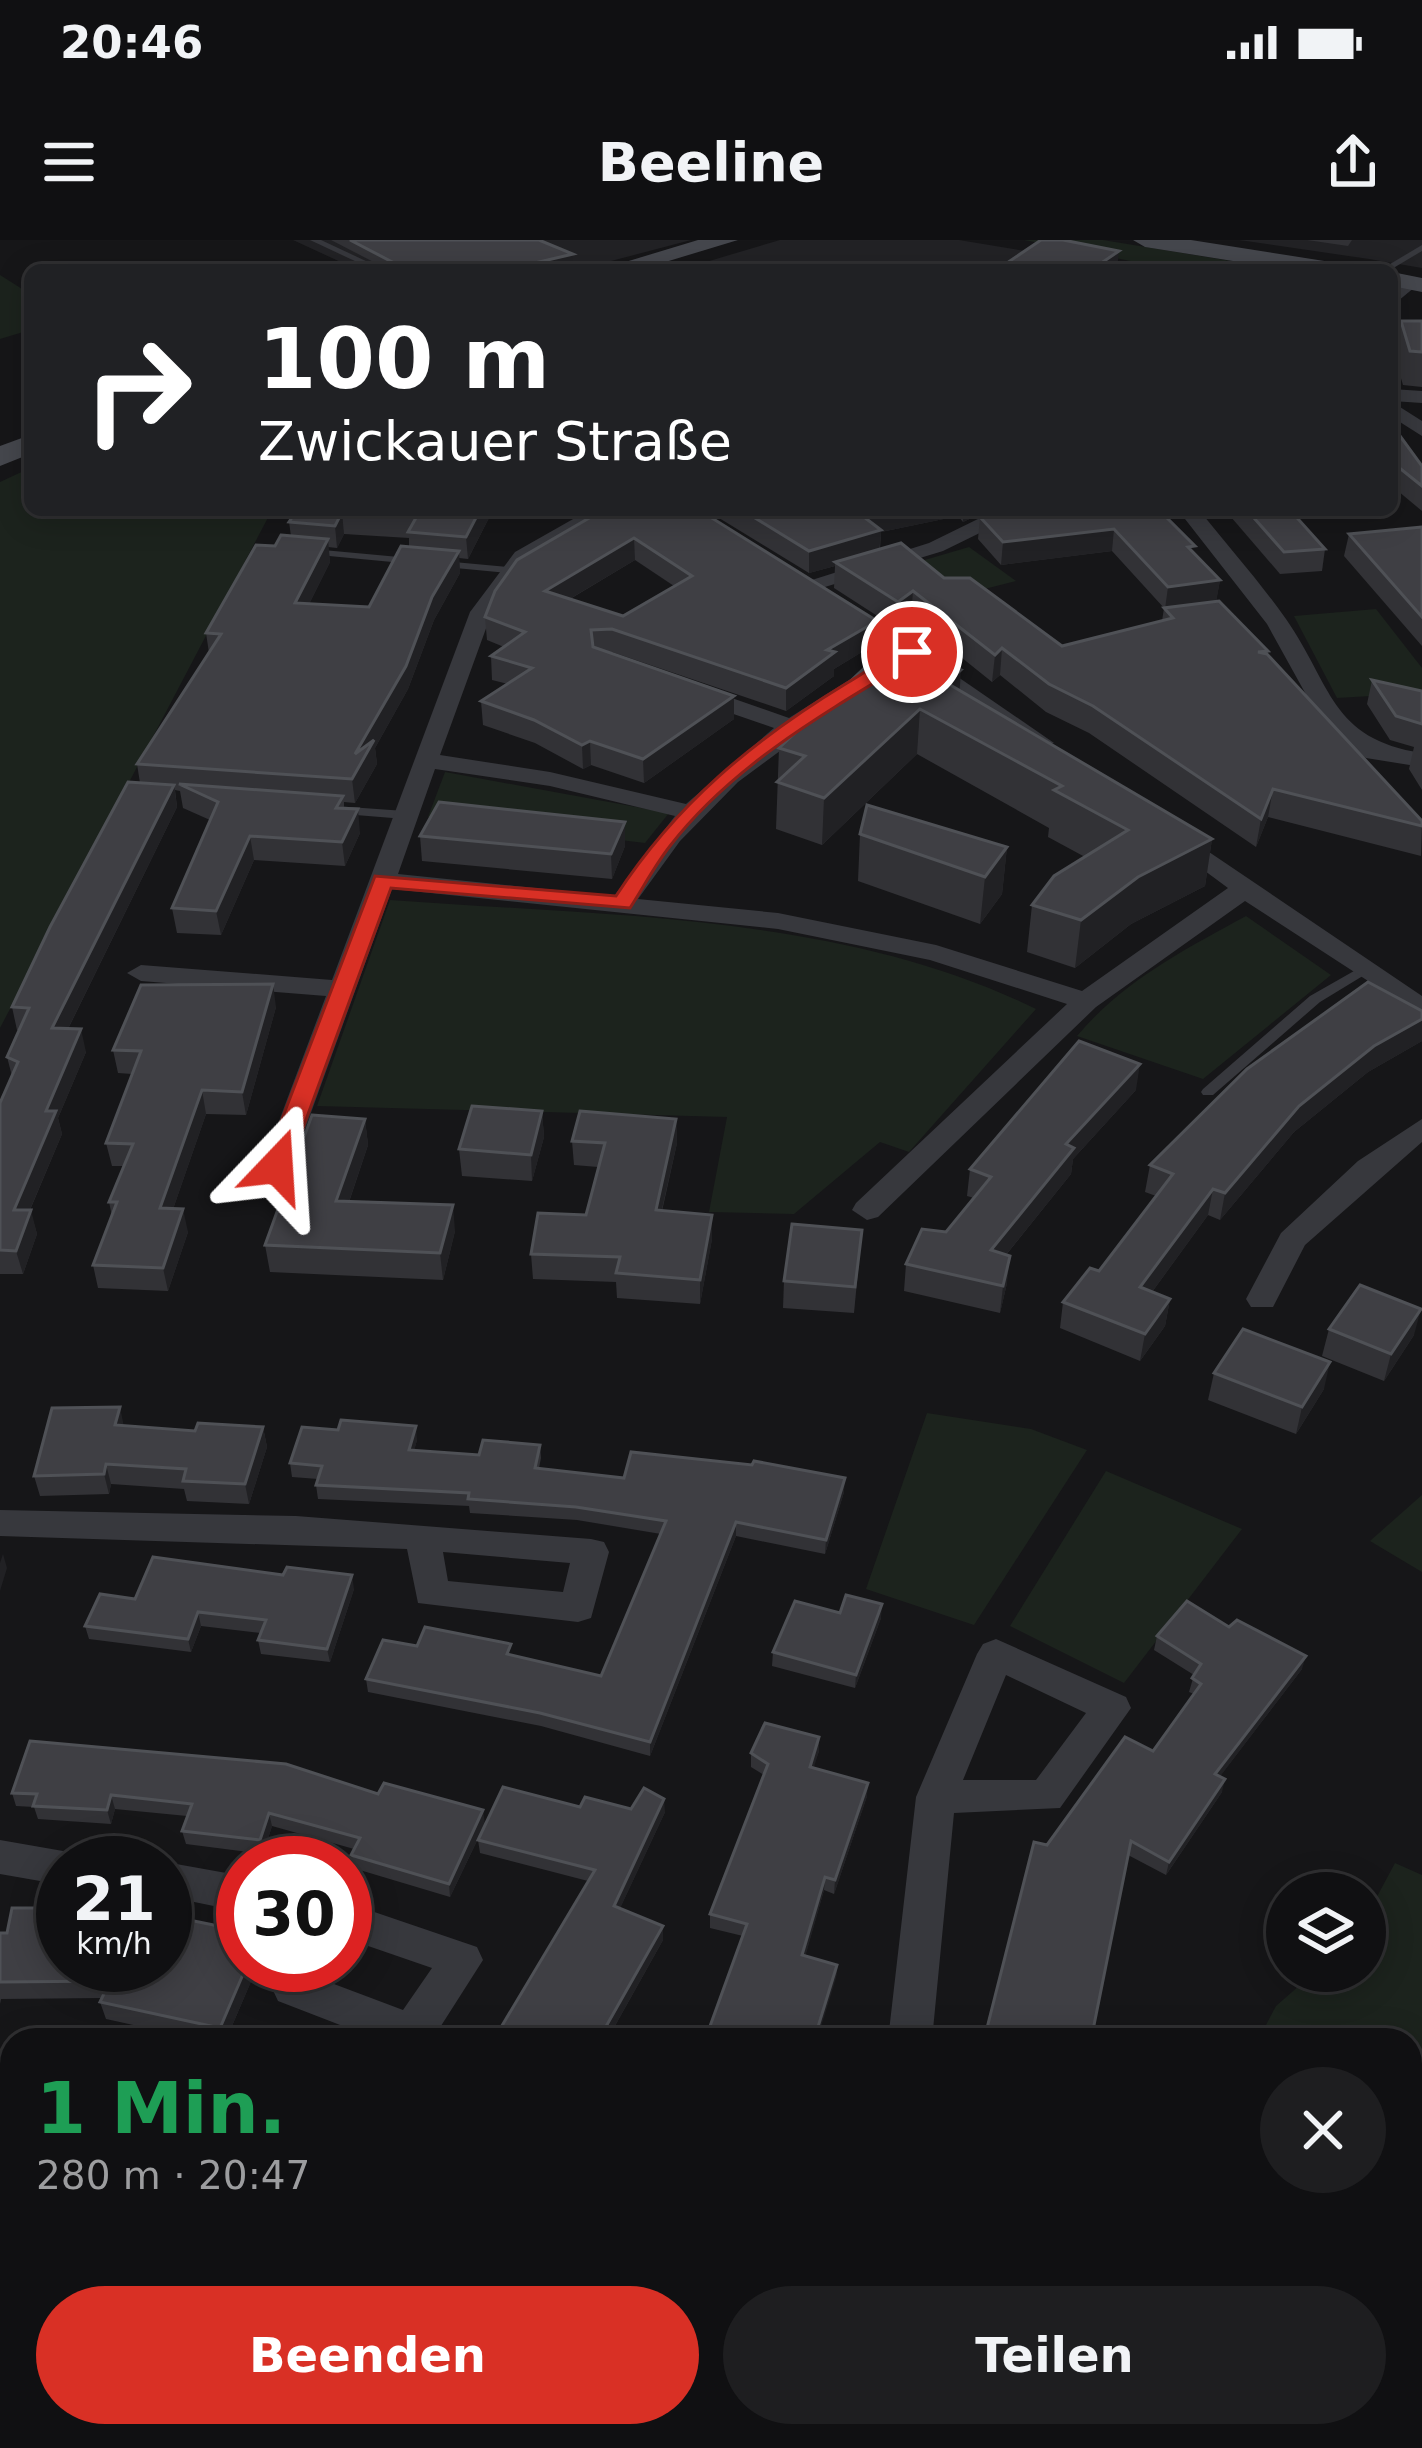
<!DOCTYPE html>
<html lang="de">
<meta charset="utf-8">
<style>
body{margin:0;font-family:"DejaVu Sans",sans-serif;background:#1e1e20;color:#f1f3f6;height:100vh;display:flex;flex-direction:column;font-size:45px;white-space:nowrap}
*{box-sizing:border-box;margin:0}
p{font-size:39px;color:#9c9d9f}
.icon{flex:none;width:66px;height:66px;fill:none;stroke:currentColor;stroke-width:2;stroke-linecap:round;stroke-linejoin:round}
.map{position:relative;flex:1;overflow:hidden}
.drawer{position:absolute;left:0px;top:1788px;width:1422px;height:420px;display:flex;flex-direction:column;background:#101012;border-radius:36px 36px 0 0;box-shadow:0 6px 30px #0003,0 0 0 3px #303032}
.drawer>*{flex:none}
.top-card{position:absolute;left:24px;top:24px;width:1374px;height:252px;border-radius:18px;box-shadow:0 6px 30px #0003,0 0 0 3px #303032;background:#202124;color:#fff;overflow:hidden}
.controls{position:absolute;left:1266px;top:1632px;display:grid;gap:24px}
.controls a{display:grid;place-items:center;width:120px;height:120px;border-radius:50%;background:#101012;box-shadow:0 6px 30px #0003,0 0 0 3px #303032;font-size:60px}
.speed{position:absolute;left:36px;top:1596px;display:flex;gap:24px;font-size:60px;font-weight:700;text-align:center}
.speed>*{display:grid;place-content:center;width:156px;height:156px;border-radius:50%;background:#101012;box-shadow:0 6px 30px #0003,0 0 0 3px #303032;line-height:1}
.speed small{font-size:30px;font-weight:400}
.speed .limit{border:18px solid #d22;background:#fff;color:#111}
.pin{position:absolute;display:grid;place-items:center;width:102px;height:102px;color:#fff;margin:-51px;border:6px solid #fff;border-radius:50%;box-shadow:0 3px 12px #0007}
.me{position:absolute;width:132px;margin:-66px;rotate:20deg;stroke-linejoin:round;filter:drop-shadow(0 0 9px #0008)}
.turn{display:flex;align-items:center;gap:42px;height:252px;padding:0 36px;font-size:54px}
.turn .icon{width:156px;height:156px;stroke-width:2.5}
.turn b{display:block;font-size:84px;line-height:102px}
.round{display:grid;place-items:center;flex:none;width:126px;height:126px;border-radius:63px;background:#1e1e20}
.headline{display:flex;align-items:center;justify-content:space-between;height:204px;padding:0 36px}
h1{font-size:72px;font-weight:800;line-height:90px;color:#1e9e55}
.cta{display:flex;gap:24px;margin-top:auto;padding:24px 36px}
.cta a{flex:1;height:138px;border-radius:72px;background:#d93025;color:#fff;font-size:48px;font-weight:800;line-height:138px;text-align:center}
.cta a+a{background:#1e1e20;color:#f1f3f6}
.status{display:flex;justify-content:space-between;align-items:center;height:84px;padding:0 60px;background:#101012;direction:ltr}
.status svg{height:33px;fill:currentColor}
header{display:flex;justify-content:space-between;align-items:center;height:156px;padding:0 36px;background:#101012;font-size:54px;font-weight:800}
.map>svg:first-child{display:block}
</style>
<div class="status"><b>20:46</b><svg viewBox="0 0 49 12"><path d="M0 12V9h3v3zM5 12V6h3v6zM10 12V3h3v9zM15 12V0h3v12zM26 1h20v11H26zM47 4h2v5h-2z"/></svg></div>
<header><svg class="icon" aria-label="menu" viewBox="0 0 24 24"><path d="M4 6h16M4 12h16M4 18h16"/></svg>Beeline<svg class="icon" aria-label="share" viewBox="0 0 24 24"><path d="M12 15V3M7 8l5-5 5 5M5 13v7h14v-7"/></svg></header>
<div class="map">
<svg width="1422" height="2208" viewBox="0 0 1422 2208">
<rect width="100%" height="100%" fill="#161618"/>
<g fill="#222225">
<polygon points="293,0 691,0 577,30 358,30"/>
<polygon points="780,0 959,0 1139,30 679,30"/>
<polygon points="1239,0 1422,0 1422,28 1369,19"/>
</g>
<g fill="#1c231d">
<polygon points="1024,0 1103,0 1286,30 1176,30"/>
<polygon points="0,35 30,54 30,90 0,99"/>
<polygon points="30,228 30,270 272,270 0,788 0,242"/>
<polygon points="969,307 1016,341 957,356 911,324"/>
<polygon points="1376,369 1422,428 1422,453 1337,458 1294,376"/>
<polygon points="445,532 669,573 645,603 428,577"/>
<path d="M390,660C601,676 842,673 1036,769L909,912L880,902L794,974L709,972L727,877L317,866Z"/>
<path d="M1246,676L1331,735L1203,839L1077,796C1123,741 1184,710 1246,676Z"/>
<polygon points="927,1173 1031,1189 1087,1210 974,1385 866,1349"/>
<polygon points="1106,1231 1242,1289 1124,1443 1010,1386"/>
<polygon points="1422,1255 1422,1332 1370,1301"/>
<polygon points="1395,1623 1422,1635 1422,2113 1410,2131 1410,1800 1258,1800 1276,1766 1316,1731 1365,1731 1365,1679"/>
<polygon points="0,1909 12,1913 12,2162 0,2154"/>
<polygon points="43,2196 602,2196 591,2208 33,2208"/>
<polygon points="1181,2196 1365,2196 1357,2208 1174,2208"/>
</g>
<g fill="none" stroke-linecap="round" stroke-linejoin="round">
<g stroke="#2c353c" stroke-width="15">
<polyline points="1410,2075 1422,2058"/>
<polyline points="1317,2208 1326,2196"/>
</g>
<g fill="#37383d" fill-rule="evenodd">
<polygon points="310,0 321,0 385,30 374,30"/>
<polygon points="1422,5 1422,11 1390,30 1380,30"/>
<polygon points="312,309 508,327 513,330 508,333 308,314 308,310"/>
<polygon points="335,566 405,571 411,575 405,579 331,573 331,567"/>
<polygon points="1361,727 1366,728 1366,734 1320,762 1213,855 1203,855 1201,852 1203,849 1310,756"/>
</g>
<g fill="#37383d" fill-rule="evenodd">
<polygon points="1407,38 1421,42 1392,66 1392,52"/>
<polygon points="1392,89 1422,92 1422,102 1392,99"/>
<polygon points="1392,149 1422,151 1422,163 1392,161"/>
<polygon points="1392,162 1422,181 1422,196 1392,177"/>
<path d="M589,270H614L529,320L492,372L440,515L550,532L686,564L774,488L687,458V448H703L789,478L857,435L876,440L738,542L680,601L638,659L778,673L936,705L1082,751L1228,648L1163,600L1159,595L1172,587L1422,756V776L1245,661L1096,767L878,977L867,980L852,970L856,963L1067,764L930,720L778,689L392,649L283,950L279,957H257L253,950L326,756L141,741L127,733L141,725L332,740L470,372L515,312ZM435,529L550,546L675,576L614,656L398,634Z"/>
<polygon points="1021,270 1072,270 994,286 943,311 815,350 796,345 929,303 982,277"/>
<path d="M1178,270H1199C1228,306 1259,341 1286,379C1332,445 1330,499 1422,513V527L1366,518L1324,487L1267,384Z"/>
<polygon points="841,360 849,362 1054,503 1034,508 833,372 830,367"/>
<polygon points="1422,879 1422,902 1305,1005 1273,1067 1251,1067 1246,1059 1281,993 1358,921"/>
<path d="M0,1270L296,1276L591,1299L604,1302L609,1312L591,1378L578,1382L418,1363L407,1309L0,1296ZM443,1312L570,1323L563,1352L448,1341Z"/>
<path d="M996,1399L1126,1457L1131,1468L1060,1568L954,1573L932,1800H888L916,1557L977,1414L983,1404ZM1006,1435L1086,1473L1036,1540H963Z"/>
<polygon points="0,1600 63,1611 81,1623 63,1623 63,1645 0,1634"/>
<polygon points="165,1622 243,1636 243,1672 165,1656"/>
<polygon points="345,1662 477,1707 483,1720 432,1800 379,1800 278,1761 272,1748 280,1725 322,1725 318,1738 403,1770 432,1728 345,1698"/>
<polygon points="640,2196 696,2196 691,2208 635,2208"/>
</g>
<g fill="#45474d" fill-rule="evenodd">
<polygon points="698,0 738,0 639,30 599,30"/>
<polygon points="1133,0 1191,0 1337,23 1349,30 1290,30 1145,7"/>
<polygon points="1392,32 1422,38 1422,52 1392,46"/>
<polygon points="30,195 30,214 0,226 0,206"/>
</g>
</g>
<g fill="#323236" fill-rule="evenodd">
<polygon points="331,0 539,0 573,24 549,30 389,30"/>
<polygon points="1307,0 1352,0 1348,6"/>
<polygon points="1401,81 1422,81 1422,147 1403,145 1394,115"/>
<polygon points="1392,185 1422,226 1422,271 1392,246"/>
<path d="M297,270H493L468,319L459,318L460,333L434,380L408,449L375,508L377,524L355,563L344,562V568L360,593L345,626L254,620L221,695L177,693L172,668L210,580L183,568L180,551L175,550L177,567L68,789L86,812L58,878L62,894L30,970L37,994L23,1034H0V863L12,836L7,817L19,790H17L12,767L140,543L137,524L209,413L206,393L275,306L291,296L289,282ZM344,294L409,298V307L369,367L309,364L330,322L328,307L337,308Z"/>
<path d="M594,270H699L875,404L834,429V436L786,471L612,412H607L734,456V479L644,543L591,525L583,529L535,503L483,485L481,461L508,444L492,440L491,416L504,407L487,400L485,377L594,275ZM635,320L674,346L623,376L570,359Z"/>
<path d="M706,270H1159L1194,313L1220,340L1216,361L1268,411L1267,414L1422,581L1421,616L1268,577L1256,607L1089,493L1046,472L1000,435L992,442L911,377L896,388L834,348L835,326L809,333ZM1003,271L980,277L978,299L1001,325L1112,311L1164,368L1162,381L1062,406L944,338L880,309L881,292L958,276L963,282L982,273Z"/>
<polygon points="1225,270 1290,270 1325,309 1322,331 1280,334"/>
<polygon points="1422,287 1422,406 1344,316 1349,294"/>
<polygon points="1372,440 1422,451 1422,550 1409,529 1414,507 1390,500 1367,464"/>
<polygon points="960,450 1212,599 1205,646 1131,684 1075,728 1027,712 1032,665 1085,617 1048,597 1049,588 917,514 822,605 776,589 779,508"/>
<polygon points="625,582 625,606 612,639 422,621 420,596"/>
<polygon points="860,594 1007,607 1002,654 980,684 858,641"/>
<polygon points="276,767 246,875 206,874 173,969 188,992 168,1051 98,1048 93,1025 112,976 109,962 123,926 112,926 106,903 132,834 118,833 113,810"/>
<polygon points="1422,771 1422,801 1368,832 1294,892 1220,980 1208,975 1152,1052 1170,1059 1165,1086 1140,1121 1060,1088 1063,1062 1099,1031 1156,956 1145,952 1150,925"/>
<polygon points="1136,850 1073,919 1071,934 1006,1015 1007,1043 1000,1073 904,1051 906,1024 946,992 974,958 967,956 970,929"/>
<polygon points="542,871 544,897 532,941 462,936 459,909"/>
<polygon points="365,879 368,905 349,962 455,991 443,1040 270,1032 265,1005"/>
<polygon points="676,879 677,903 662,971 712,999 700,1064 617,1058 616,1042 533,1039 531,1014 586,975 598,927 574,925 572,901"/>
<polygon points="862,990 854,1073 783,1068 784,1041"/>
<polygon points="1329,1089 1414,1095 1384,1141 1322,1116"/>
<polygon points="1214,1133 1324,1149 1296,1194 1208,1160"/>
<polygon points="124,1186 195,1191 263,1187 267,1207 249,1264 187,1261 184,1249 111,1244 109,1254 40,1256 34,1236"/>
<polygon points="417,1200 414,1210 479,1215 540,1205 541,1218 539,1228 624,1238 844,1252 825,1314 736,1296 650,1516 541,1486 368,1452 366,1439 417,1406 512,1415 601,1436 661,1294 577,1280 470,1273 469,1266 318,1259 316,1245 318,1239 292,1237 290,1223"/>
<polygon points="354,1349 330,1422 261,1414 258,1400 261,1393 201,1386 191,1412 89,1399 85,1386 135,1359"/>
<polygon points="840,1373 881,1378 855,1448 772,1426 773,1412"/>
<polygon points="1157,1396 1302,1429 1220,1536 1222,1552 1166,1635 1128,1615 1047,1605 1153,1511 1194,1454 1189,1452 1194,1435 1154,1410"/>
<polygon points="819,1497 819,1511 813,1527 867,1556 834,1654 824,1650 805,1716 837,1725 836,1738 743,1696 710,1688 710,1674 764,1535 751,1527 751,1513"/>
<polygon points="12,1553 378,1554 485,1584 450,1657 353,1628 351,1615 354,1609 272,1586 263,1614 186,1604 182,1591 187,1576 115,1569 111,1584 38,1579 34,1567 16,1566"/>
<polygon points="580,1567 665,1572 620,1668 663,1700 607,1800 477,1800 497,1794 588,1641 480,1613 478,1600"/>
<polygon points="0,1693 63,1725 258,1725 226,1800 202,1800 106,1779 100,1762 102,1758 1,1759 0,1764"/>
</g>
<g fill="#212124">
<polygon points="1119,11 1117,30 1091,30"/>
<polygon points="573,14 573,24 549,30 505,30"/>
<polygon points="480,270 493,270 468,319 466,297"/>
<polygon points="881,270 958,270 958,276 881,292 879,313 835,322 835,326 809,333 809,311 860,274"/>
<polygon points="963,270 982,270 982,273 963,282"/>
<polygon points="342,272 344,294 337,308 335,286"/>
<polygon points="1114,289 1112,311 1001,325 1003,302"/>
<polygon points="634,298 635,320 546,373 545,351"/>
<polygon points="328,299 330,322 298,386 295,363"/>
<polygon points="459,311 460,333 434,380 408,449 375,508 377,524 355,563 352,539 355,514 432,357"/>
<polygon points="1220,340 1216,363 1165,369 1168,347"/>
<polygon points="913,351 911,377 896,388 898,362"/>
<polygon points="877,381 875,404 834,429 834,436 786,471 786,448 827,410"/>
<polygon points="1002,408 1000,435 992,442 995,415"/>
<polygon points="961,430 958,475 947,443"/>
<polygon points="734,456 734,479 644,543 643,519"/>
<polygon points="920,469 917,514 822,605 824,558"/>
<polygon points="590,501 591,525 583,529 582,505"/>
<polygon points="174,545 177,567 57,811 52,788"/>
<polygon points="1273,549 1268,577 1256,607 1261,579"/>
<polygon points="358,569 360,593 345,626 342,602"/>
<polygon points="625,582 625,606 612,639 611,614"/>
<polygon points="250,596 254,620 221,695 216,671"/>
<polygon points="1212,599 1205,646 1131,684 1075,728 1081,680 1138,637"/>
<polygon points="1007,607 1002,654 980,684 985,637"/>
<polygon points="273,744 276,767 246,875 242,852"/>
<polygon points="1422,779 1422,801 1368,832 1294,892 1220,980 1225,953 1299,866 1374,806"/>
<polygon points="81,789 86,812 58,878 62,894 20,993 14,970 46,871"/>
<polygon points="1140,824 1136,850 1073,919 1071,934 988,1037 991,1010 1066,904"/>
<polygon points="202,850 206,874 165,992 160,968"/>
<polygon points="542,871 544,897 532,941 531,915"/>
<polygon points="365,879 368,905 340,988 336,961"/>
<polygon points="676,879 677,903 656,995 656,970"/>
<polygon points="1213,949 1208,975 1136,1074 1140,1047"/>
<polygon points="453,965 455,991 443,1040 440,1013"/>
<polygon points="183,969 188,992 168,1051 163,1028"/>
<polygon points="31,970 37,994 23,1034 16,1011"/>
<polygon points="712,975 712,999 700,1064 700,1040"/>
<polygon points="1010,1016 1007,1043 1000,1073 1003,1046"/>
<polygon points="1170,1059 1165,1086 1140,1121 1145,1094"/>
<polygon points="1421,1069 1414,1095 1384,1141 1391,1114"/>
<polygon points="1330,1122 1324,1149 1296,1194 1302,1167"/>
<polygon points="120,1167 124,1187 115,1185"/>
<polygon points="416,1186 417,1200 411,1223 409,1210"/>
<polygon points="263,1187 267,1207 249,1264 245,1244"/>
<polygon points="106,1224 111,1244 109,1254 104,1234"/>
<polygon points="845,1238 844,1252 825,1314 826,1300"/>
<polygon points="736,1282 736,1296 650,1516 650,1502"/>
<polygon points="3,1314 7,1328 0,1351 0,1323"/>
<polygon points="352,1335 354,1349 330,1422 327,1409"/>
<polygon points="882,1364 881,1378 855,1448 856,1435"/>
<polygon points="198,1372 201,1386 191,1412 188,1399"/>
<polygon points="1306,1416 1302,1429 1212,1547 1215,1534"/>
<polygon points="819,1497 819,1511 810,1540 810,1527"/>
<polygon points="1225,1539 1222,1552 1166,1635 1169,1622"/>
<polygon points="868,1543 867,1556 834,1654 835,1640"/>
<polygon points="111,1555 115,1569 111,1584 107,1570"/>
<polygon points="664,1559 665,1572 615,1679 614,1666"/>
<polygon points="483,1570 485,1584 450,1657 449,1644"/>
<polygon points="269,1573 272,1586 263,1614 260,1600"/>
<polygon points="825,1637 824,1650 802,1728 802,1715"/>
<polygon points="663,1686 663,1700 607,1800 600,1800"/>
<polygon points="247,1725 258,1725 226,1800 223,1800 220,1788"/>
<polygon points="837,1725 836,1738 817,1800 814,1800"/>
</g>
<g fill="#3f3f44" stroke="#4f5156" stroke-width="3" fill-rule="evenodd">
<polygon points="350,0 539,0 573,14 505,30 416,30 400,26"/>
<polygon points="1041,0 1063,0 1119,11 1091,30 1028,30 1004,25"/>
<polygon points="1401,81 1422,81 1422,112 1410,111"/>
<polygon points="1392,185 1422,226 1422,246 1392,222"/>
<polygon points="297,270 480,270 466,297 408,292 417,276 342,272 335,286 289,282"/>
<path d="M603,270H699L877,381L827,410L835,412L786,448L612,389L591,390L593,407L734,456L643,519L590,501L582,505L534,480L481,461L532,428L491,416L525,392L485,377L495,351L517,320ZM634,298L692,336L623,376L545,351Z"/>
<polygon points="742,270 881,270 860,274 881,290 809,311"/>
<polygon points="1007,270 1159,270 1195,306 1188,307 1220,340 1168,347 1114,289 1003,302 980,277"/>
<polygon points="1247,270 1290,270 1325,309 1284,312"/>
<polygon points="1422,287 1422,377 1349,294"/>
<polygon points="281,295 328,299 295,363 369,367 401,306 459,311 432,357 406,426 355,514 374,500 352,539 137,524 221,394 206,393 256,305 275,306"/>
<polygon points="901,303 944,338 970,338 1062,406 1173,378 1164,368 1219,361 1268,411 1258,412 1267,414 1422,581 1422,586 1273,549 1261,579 1093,466 1049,444 1002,408 995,415 913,351 898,362 835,322"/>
<polygon points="887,407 961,430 947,443 1212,599 1138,637 1081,680 1032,665 1054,636 1128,590 1054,550 1062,546 920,469 824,558 777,542 805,516 779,508"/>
<polygon points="1372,440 1422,451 1422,484 1396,476"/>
<polygon points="128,542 174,545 52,788 81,789 46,871 56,871 14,970 31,970 16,1011 0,1010 0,863 18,822 7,817 29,768 12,767 50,687"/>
<polygon points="179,544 343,556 336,568 358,569 342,602 250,596 216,671 172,668 218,562"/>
<polygon points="439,562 625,582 611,614 420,596"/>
<polygon points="867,565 1007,607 985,637 860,594"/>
<polygon points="1368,742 1422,771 1422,779 1374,806 1299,866 1225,953 1213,949 1140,1047 1170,1059 1145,1094 1063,1062 1090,1028 1099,1031 1173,934 1150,925 1247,829"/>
<polygon points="273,744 242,852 202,850 160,968 183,969 163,1028 93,1025 117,962 109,962 133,904 106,903 141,811 113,810 141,745"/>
<polygon points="1079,801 1140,824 1066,904 1074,908 991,1010 1010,1016 1003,1046 906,1024 922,989 946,992 991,937 970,929"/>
<polygon points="472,866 542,871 531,915 459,909"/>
<polygon points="580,871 676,879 656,970 712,975 700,1040 616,1033 620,1017 531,1014 538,973 586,975 605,903 572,901"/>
<polygon points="312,875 365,879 336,961 453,965 440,1013 265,1005"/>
<polygon points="792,984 862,990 855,1047 784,1041"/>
<polygon points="1360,1045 1421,1069 1391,1114 1329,1089"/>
<polygon points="1243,1089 1330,1122 1302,1167 1214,1133"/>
<polygon points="120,1167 115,1185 195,1191 198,1183 263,1187 245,1244 183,1241 186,1229 106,1224 104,1234 34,1236 52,1168"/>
<polygon points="341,1180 416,1186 409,1210 479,1215 483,1200 540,1205 535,1228 624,1238 631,1212 752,1225 754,1221 845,1238 826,1300 736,1282 650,1502 540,1473 366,1439 383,1400 417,1406 425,1387 511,1404 507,1414 601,1436 666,1281 576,1267 468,1259 469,1253 316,1245 322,1226 290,1223 302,1187 338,1190"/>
<polygon points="153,1317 283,1335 287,1327 352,1335 327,1409 258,1400 266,1380 198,1372 188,1399 85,1386 100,1354 135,1359"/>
<polygon points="846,1355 882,1364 856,1435 773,1412 795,1361 840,1373"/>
<polygon points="1187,1361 1229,1387 1237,1380 1306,1416 1215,1534 1225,1539 1169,1622 1131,1601 1091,1800 984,1800 1034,1602 1047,1605 1125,1497 1153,1511 1201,1444 1192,1438 1201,1424 1157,1396"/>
<polygon points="765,1483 819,1497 810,1527 868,1543 835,1640 825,1637 802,1715 837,1725 814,1800 705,1800 747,1684 710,1674 768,1524 751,1513"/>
<polygon points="30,1501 286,1524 378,1554 384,1543 483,1570 449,1644 351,1615 360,1598 269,1573 260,1600 182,1591 192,1564 111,1555 107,1570 33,1566 37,1554 12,1553"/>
<polygon points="503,1547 580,1567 585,1557 631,1569 644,1548 664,1559 614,1666 663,1686 600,1797 578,1788 571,1800 477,1800 485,1788 497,1794 595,1630 478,1600"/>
<polygon points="12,1668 63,1668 63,1725 165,1725 165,1700 168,1693 181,1696 189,1680 243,1691 243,1725 247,1725 220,1788 100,1762 110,1741 0,1742 0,1693 7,1693"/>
<polygon points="760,2196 882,2196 896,2208 750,2208"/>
</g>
<path fill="#d93025" stroke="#8d1f18" stroke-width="3" d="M912,407L919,408V416C831,469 734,523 670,606C655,625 643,648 630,668L391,648L289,926L286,931H268L264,926L375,636L616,656C676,564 753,500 847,443C868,431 889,414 912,407Z"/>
</svg>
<div class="controls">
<a><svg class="icon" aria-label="layers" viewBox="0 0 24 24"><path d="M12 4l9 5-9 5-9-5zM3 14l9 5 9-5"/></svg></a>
</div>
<div class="speed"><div>21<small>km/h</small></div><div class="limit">30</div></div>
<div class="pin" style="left:912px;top:412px;background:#d93025"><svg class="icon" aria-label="arrive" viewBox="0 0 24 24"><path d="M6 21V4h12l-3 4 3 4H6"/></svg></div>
<svg class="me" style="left:277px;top:926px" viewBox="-20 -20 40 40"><path d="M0-17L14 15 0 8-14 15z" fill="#d93025" stroke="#fff" stroke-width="4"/></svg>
<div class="top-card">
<div class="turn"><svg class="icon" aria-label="right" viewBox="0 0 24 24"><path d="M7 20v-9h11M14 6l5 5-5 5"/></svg><div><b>100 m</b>Zwickauer Straße</div></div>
</div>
<section class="drawer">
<div class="headline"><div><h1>1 Min.</h1><p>280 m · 20:47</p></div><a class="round"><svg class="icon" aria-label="close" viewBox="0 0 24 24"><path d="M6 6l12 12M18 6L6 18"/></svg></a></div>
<div class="cta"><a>Beenden</a><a>Teilen</a></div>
</section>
</div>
